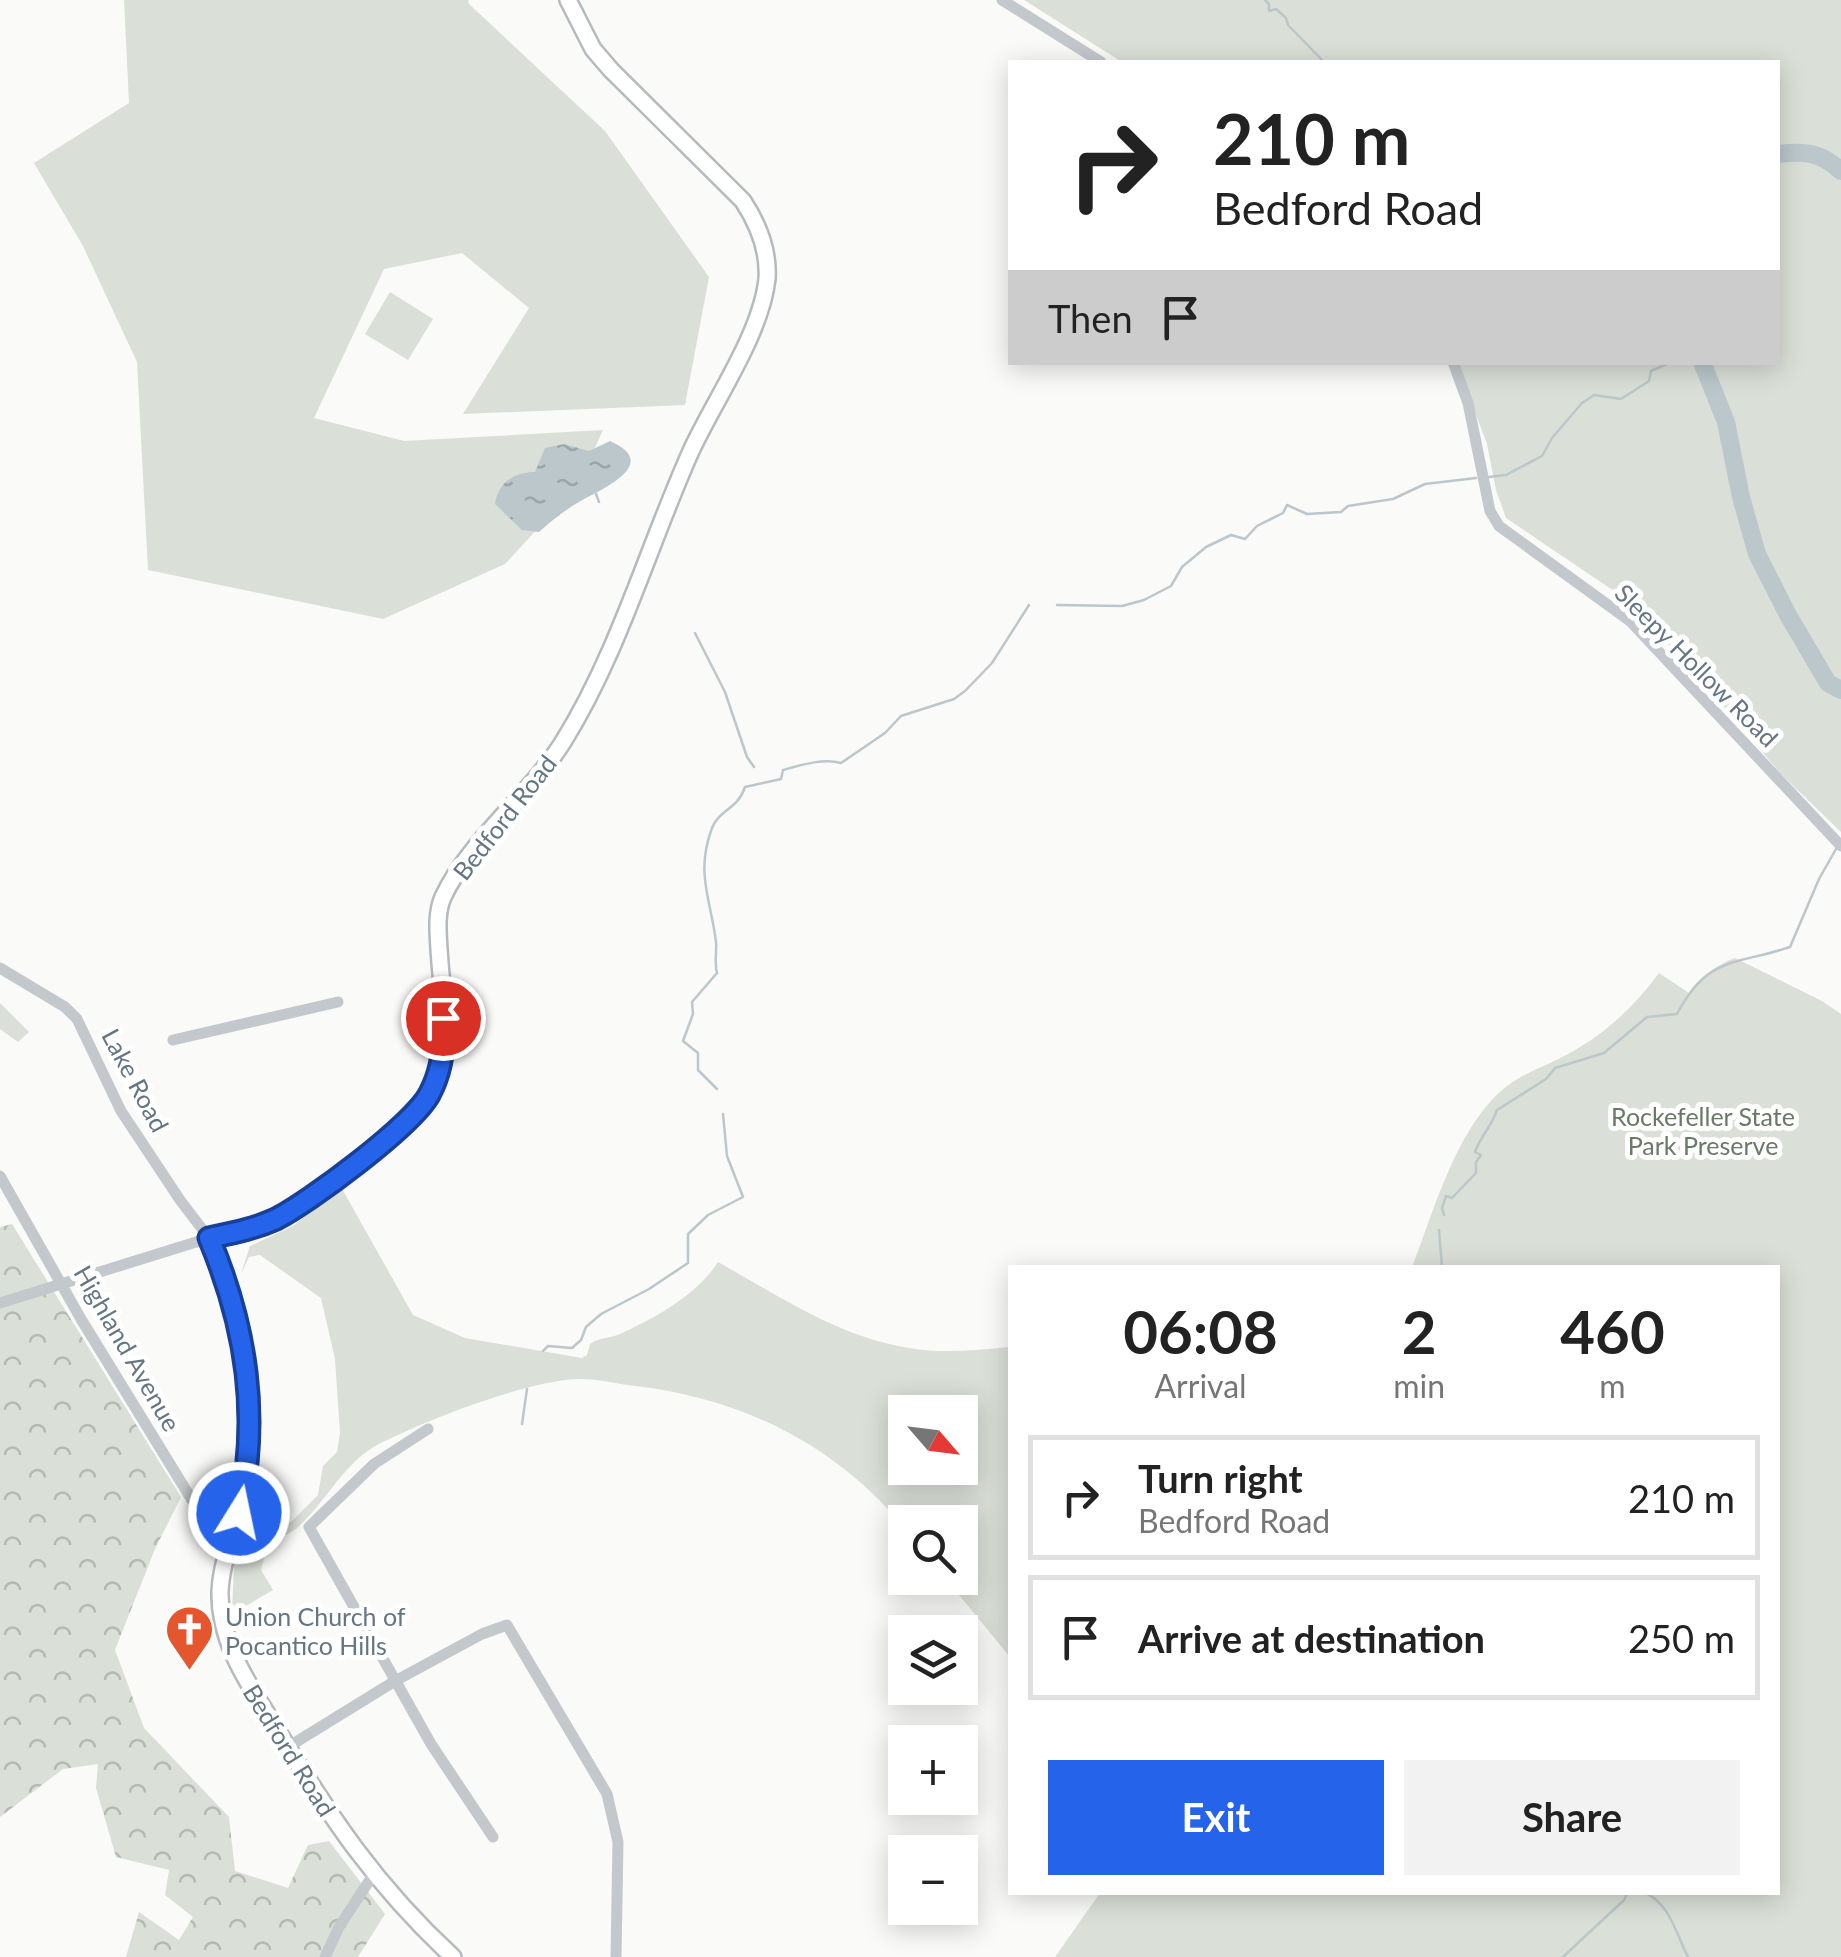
<!DOCTYPE html>
<meta charset="utf-8">
<style>
body{margin:0;font-family:Lato,sans-serif;background:#f2f2f2;color:#222;height:100vh;display:flex;flex-direction:column;font-size:38px;white-space:nowrap}
*{box-sizing:border-box;margin:0}
p{font-size:32px;color:#767676}
.icon{flex:none;width:55px;height:55px;fill:none;stroke:currentColor;stroke-width:2;stroke-linecap:round;stroke-linejoin:round}
.map{position:relative;flex:1;overflow:hidden}
.drawer{position:absolute;left:1008px;top:1265px;width:772px;height:630px;display:flex;flex-direction:column;background:#fff;border-radius:0px;box-shadow:0 5px 25px #0003}
.drawer>*{flex:none}
.hud{position:absolute;left:1008px;top:60px;width:772px;height:305px;border-radius:0px;box-shadow:0 5px 25px #0003;background:#fff;color:#222;overflow:hidden}
.needle{width:65px;rotate:118deg}
.controls{position:absolute;left:888px;top:1395px;display:grid;gap:20px}
.controls a{display:grid;place-items:center;width:90px;height:90px;border-radius:0px;background:#fff;box-shadow:0 5px 25px #0003;font-size:50px}
.pin{position:absolute;display:grid;place-items:center;width:85px;height:85px;color:#fff;margin:-42px;border:5px solid #fff;border-radius:50%;box-shadow:0 2px 10px #0007}
.me{position:absolute;width:110px;margin:-55px;rotate:10deg;stroke-linejoin:round;filter:drop-shadow(0 0 8px #0008)}
.turn{display:flex;align-items:center;gap:35px;height:210px;padding:0 40px;font-size:45px}
.turn .icon{width:130px;height:130px;stroke-width:2.5}
.turn b{display:block;font-size:70px;line-height:85px}
.then{display:flex;align-items:center;height:95px;padding:0 40px;background:#0003;gap:20px;font-size:38px}
.eta{display:flex;justify-content:space-evenly;align-items:center;height:170px;text-align:center}
.eta b{font-size:60px;font-weight:700;line-height:70px}
.cta{display:flex;gap:20px;margin-top:auto;padding:20px 40px}
.cta a{flex:1;height:115px;border-radius:0px;background:#2563eb;color:#fff;font-size:40px;font-weight:700;line-height:115px;text-align:center}
.cta a+a{background:#f2f2f2;color:#222}
ul{padding:0;list-style:none}
li{display:flex;align-items:center;gap:30px;height:125px;margin:0 20px 15px;padding:0 20px;border:5px solid #e0e0e0;border-radius:0px}
li div{flex:1}
li b{display:block;font-size:38px}
li em{font-style:normal}
.map>svg:first-child{display:block}
</style>
<div class="map">
<svg width="1841" height="1957" viewBox="0 0 1841 1957">
<defs>
<pattern id="forest-crowns" width="20" height="18" patternUnits="userSpaceOnUse" patternTransform="scale(2.5)"><rect width="20" height="18" fill="#dadfd7"/><path d="M2 6a3 3 0 1 1 6 0M12 15a3 3 0 1 1 6 0" fill="none" stroke="#b4b9b4"/></pattern>
<pattern id="water-ripples" width="26" height="14" patternUnits="userSpaceOnUse" patternTransform="scale(2.5)"><rect width="26" height="14" fill="#bbc7cb"/><path d="M2 4q2-2 4 0t4 0M15 11q2-2 4 0t4 0" fill="none" stroke="#9ca6aa"/></pattern>
</defs>
<rect width="100%" height="100%" fill="#fafaf8"/>
<g fill="#dadfd7" fill-rule="evenodd">
<polygon points="124,0 468,0 469,4 605,131 709,277 685,405 463,414 529,308 462,253 384,269 314,418 404,441 603,430 578,485 505,564 383,619 148,570 137,362 83,246 34,163 129,103"/>
<polygon points="1024,0 1841,0 1841,832 1781,774 1688,665 1620,595 1506,518 1496,490 1487,444 1457,363 1778,362 1778,62 1122,62"/>
<polygon points="390,292 433,319 408,360 365,334"/>
<path d="M1735,958L1822,1001L1841,1014V1957H1055L1100,1893L1778,1892V1268L1412,1267C1434,1211 1455,1132 1501,1091C1521,1073 1545,1067 1568,1054C1605,1034 1634,1007 1659,973L1689,993C1697,978 1719,964 1735,958Z"/>
<path d="M341,1187L413,1315L465,1338L582,1358L587,1355L590,1344C600,1337 609,1339 620,1334C655,1318 697,1295 718,1262C779,1296 839,1337 909,1348C943,1354 976,1350 1010,1347V1657L945,1578H960V1522H905V1529C837,1445 743,1399 636,1386C617,1384 595,1378 576,1379C524,1382 429,1419 381,1443C345,1460 325,1504 296,1529C288,1535 277,1538 268,1542L261,1570L273,1590L232,1614L234,1564L245,1532L291,1522L318,1495L323,1466L337,1452L340,1433L335,1359L321,1298L260,1255L249,1257L241,1274L250,1246L293,1226ZM905,1412H960V1468H905Z"/>
</g>
<g fill="url(#forest-crowns)">
<polygon points="0,1003 29,1032 18,1042 0,1029"/>
<polygon points="12,1224 181,1497 155,1549 115,1650 144,1728 229,1817 235,1871 288,1888 308,1845 329,1841 385,1914 358,1957 126,1957 139,1912 179,1940 193,1917 165,1895 169,1870 116,1857 96,1788 98,1764 63,1769 0,1817 0,1227"/>
</g>
<path fill="url(#water-ripples)" d="M610,441C663,464 600,490 579,502C565,510 551,521 539,532L522,530L495,504C498,482 515,472 535,472L545,448L564,444L589,451Z"/>
<g fill="none" stroke-linecap="round" stroke-linejoin="round">
<g stroke="#bbc7cb" stroke-width="2.5">
<polyline points="1265,0 1269,4 1269,11 1276,9 1286,18 1288,25 1324,62"/>
<polyline points="1489,477 1506,475 1542,456 1552,438 1582,403 1594,395 1621,399 1649,381 1651,371 1671,362"/>
<polyline points="596,494 599,502"/>
<polyline points="1057,605 1122,606 1144,600 1171,586 1182,567 1206,547 1231,535 1245,539 1257,526 1283,513 1287,505 1307,514 1341,512 1348,506 1393,499 1425,484 1476,478"/>
<polyline points="695,633 725,692 747,757 754,767"/>
<path d="M717,1089L698,1070V1053L683,1041L693,1014L692,1002L717,973C714,962 717,953 716,942C711,900 695,873 712,828C719,810 738,809 745,787L781,779L783,770C801,765 823,758 841,763L885,733L901,716L954,699L965,691L992,663L1029,605"/>
<path d="M1444,1215L1442,1208L1446,1196L1452,1198L1476,1173V1162L1481,1155L1475,1152C1480,1137 1492,1126 1497,1110L1546,1079L1555,1068L1604,1053L1647,1017L1677,1014C1708,955 1737,965 1790,947L1819,879L1836,849"/>
<polyline points="1439,1230 1442,1268"/>
<polyline points="543,1351 548,1346 572,1348 581,1340 586,1327 601,1314 649,1289 688,1263 688,1234 708,1215 743,1197 727,1156 723,1114"/>
<polyline points="522,1424 527,1389"/>
<path d="M1644,1892C1670,1904 1676,1933 1688,1957"/>
<polyline points="1563,1957 1624,1900 1628,1892"/>
</g>
<g stroke="#bbc7cb" stroke-width="18">
<path d="M1778,154C1805,151 1820,152 1841,171"/>
<polyline points="1702,362 1726,422 1741,497 1757,554 1788,615 1828,683 1841,690"/>
</g>
<defs>
<path id="major" d="M453,1957C376,1886 331,1818 277,1730C251,1687 219,1645 220,1592C221,1561 236,1528 243,1497C261,1407 244,1321 209,1238C232,1233 254,1229 274,1219C306,1205 404,1131 423,1104C455,1059 442,1000 439,949C438,932 436,913 443,897C470,840 529,796 563,742C619,652 648,547 691,451C715,399 761,334 767,279C769,250 758,224 743,201L611,70L593,49L568,0"/>
</defs>
<use href="#major" stroke="#b5babe" stroke-width="20"/>
<g stroke="#c3c8cc" stroke-width="11">
<polyline points="1002,0 1101,62"/>
<polyline points="1453,362 1468,403 1490,511 1499,526 1630,621 1841,846"/>
<polyline points="0,968 65,1007 77,1019 121,1111 180,1200 209,1238 0,1303"/>
<polyline points="173,1040 338,1002"/>
<polyline points="0,1176 81,1319 192,1500 239,1513"/>
<polyline points="428,1429 374,1464 309,1527 431,1744 493,1837"/>
<polyline points="288,1747 395,1681 482,1634 507,1625 607,1794 618,1842 616,1957"/>
<polyline points="325,1957 339,1927 373,1875"/>
</g>
<use href="#major" stroke="#fff" stroke-width="15"/>
</g>
<g fill="none" stroke-linecap="round" stroke-linejoin="round">
<defs>
<path id="route" d="M239,1513C260,1417 247,1328 209,1238C232,1233 254,1229 276,1219C308,1203 415,1124 430,1093C442,1070 445,1044 443,1018"/>
</defs>
<use href="#route" stroke="#184099" stroke-width="25"/>
<use href="#route" stroke="#2563eb" stroke-width="18"/>
</g>
<defs>
<symbol id="church-pin" viewBox="-11 -11 22 30"><path d="M0 17L-7.5 6A9.5 9.5 0 1 1 7.5 6Z" fill="#e4572e" stroke="#fff"/><path d="M-1.2-6h2.4v3.5h3.3v2.4h-3.3V6h-2.4V-.1h-3.3v-2.4h3.3Z" fill="#fff"/></symbol>
</defs>
<g fill-rule="evenodd">
<use href="#church-pin" x="162" y="1602" width="55" height="75"/>
</g>
<g text-anchor="middle" dominant-baseline="central" stroke-width="10" stroke-linejoin="round" paint-order="stroke">
<g font-size="25" fill="#657683" stroke="#fff">
<text transform="translate(1697 665) rotate(45)">Sleepy Hollow Road</text>
<text transform="translate(504 817) rotate(-52)">Bedford Road</text>
<text transform="translate(136 1080) rotate(62)">Lake Road</text>
<text transform="translate(128 1348) rotate(60)">Highland Avenue</text>
<text transform="translate(290 1750) rotate(58)">Bedford Road</text>
</g>
<g font-size="25" fill="#687a64" stroke="#fff">
<text x="1703" y="1116">Rockefeller State<tspan x="1703" dy="29">Park Preserve</tspan></text>
</g>
<g font-size="25" fill="#657683" stroke="#fff" text-anchor="start">
<text x="225" y="1616">Union Church of<tspan x="225" dy="29">Pocantico Hills</tspan></text>
</g>
</g>
</svg>
<div class="controls">
<a><svg class="needle" viewBox="-14 -14 28 28"><path d="M0-13l5 13h-10z" fill="#e53935"/><path d="M0 13l5-13h-10z" fill="#767676"/></svg></a>
<a><svg class="icon" aria-label="search" viewBox="0 0 24 24"><circle cx="10" cy="10" r="6"/><path d="M15 15l6 6"/></svg></a>
<a><svg class="icon" aria-label="layers" viewBox="0 0 24 24"><path d="M12 4l9 5-9 5-9-5zM3 14l9 5 9-5"/></svg></a>
<a>+</a>
<a>−</a>
</div>
<div class="pin" style="left:443px;top:1018px;background:#d93025"><svg class="icon" aria-label="arrive" viewBox="0 0 24 24"><path d="M6 21V4h12l-3 4 3 4H6"/></svg></div>
<svg class="me" style="left:239px;top:1513px" viewBox="-20 -20 40 40"><circle r="17" fill="#2563eb" stroke="#fff" stroke-width="3"/><path d="M0-11L8 9 0 5-8 9z" fill="#fff"/></svg>
<div class="hud">
<div class="turn"><svg class="icon" aria-label="right" viewBox="0 0 24 24"><path d="M7 20v-9h11M14 6l5 5-5 5"/></svg><div><b>210 m</b>Bedford Road</div></div>
<div class="then">Then<svg class="icon" aria-label="arrive" viewBox="0 0 24 24"><path d="M6 21V4h12l-3 4 3 4H6"/></svg></div>
</div>
<section class="drawer">
<div class="eta">
<div><b>06:08</b><p>Arrival</p></div>
<div><b>2</b><p>min</p></div>
<div><b>460</b><p>m</p></div>
</div>
<ul>
<li><svg class="icon" aria-label="right" viewBox="0 0 24 24"><path d="M7 20v-9h11M14 6l5 5-5 5"/></svg><div><b>Turn right</b><p>Bedford Road</p></div><em>210 m</em></li>
<li><svg class="icon" aria-label="arrive" viewBox="0 0 24 24"><path d="M6 21V4h12l-3 4 3 4H6"/></svg><div><b>Arrive at destination</b></div><em>250 m</em></li>
</ul>
<div class="cta"><a>Exit</a><a>Share</a></div>
</section>
</div>
